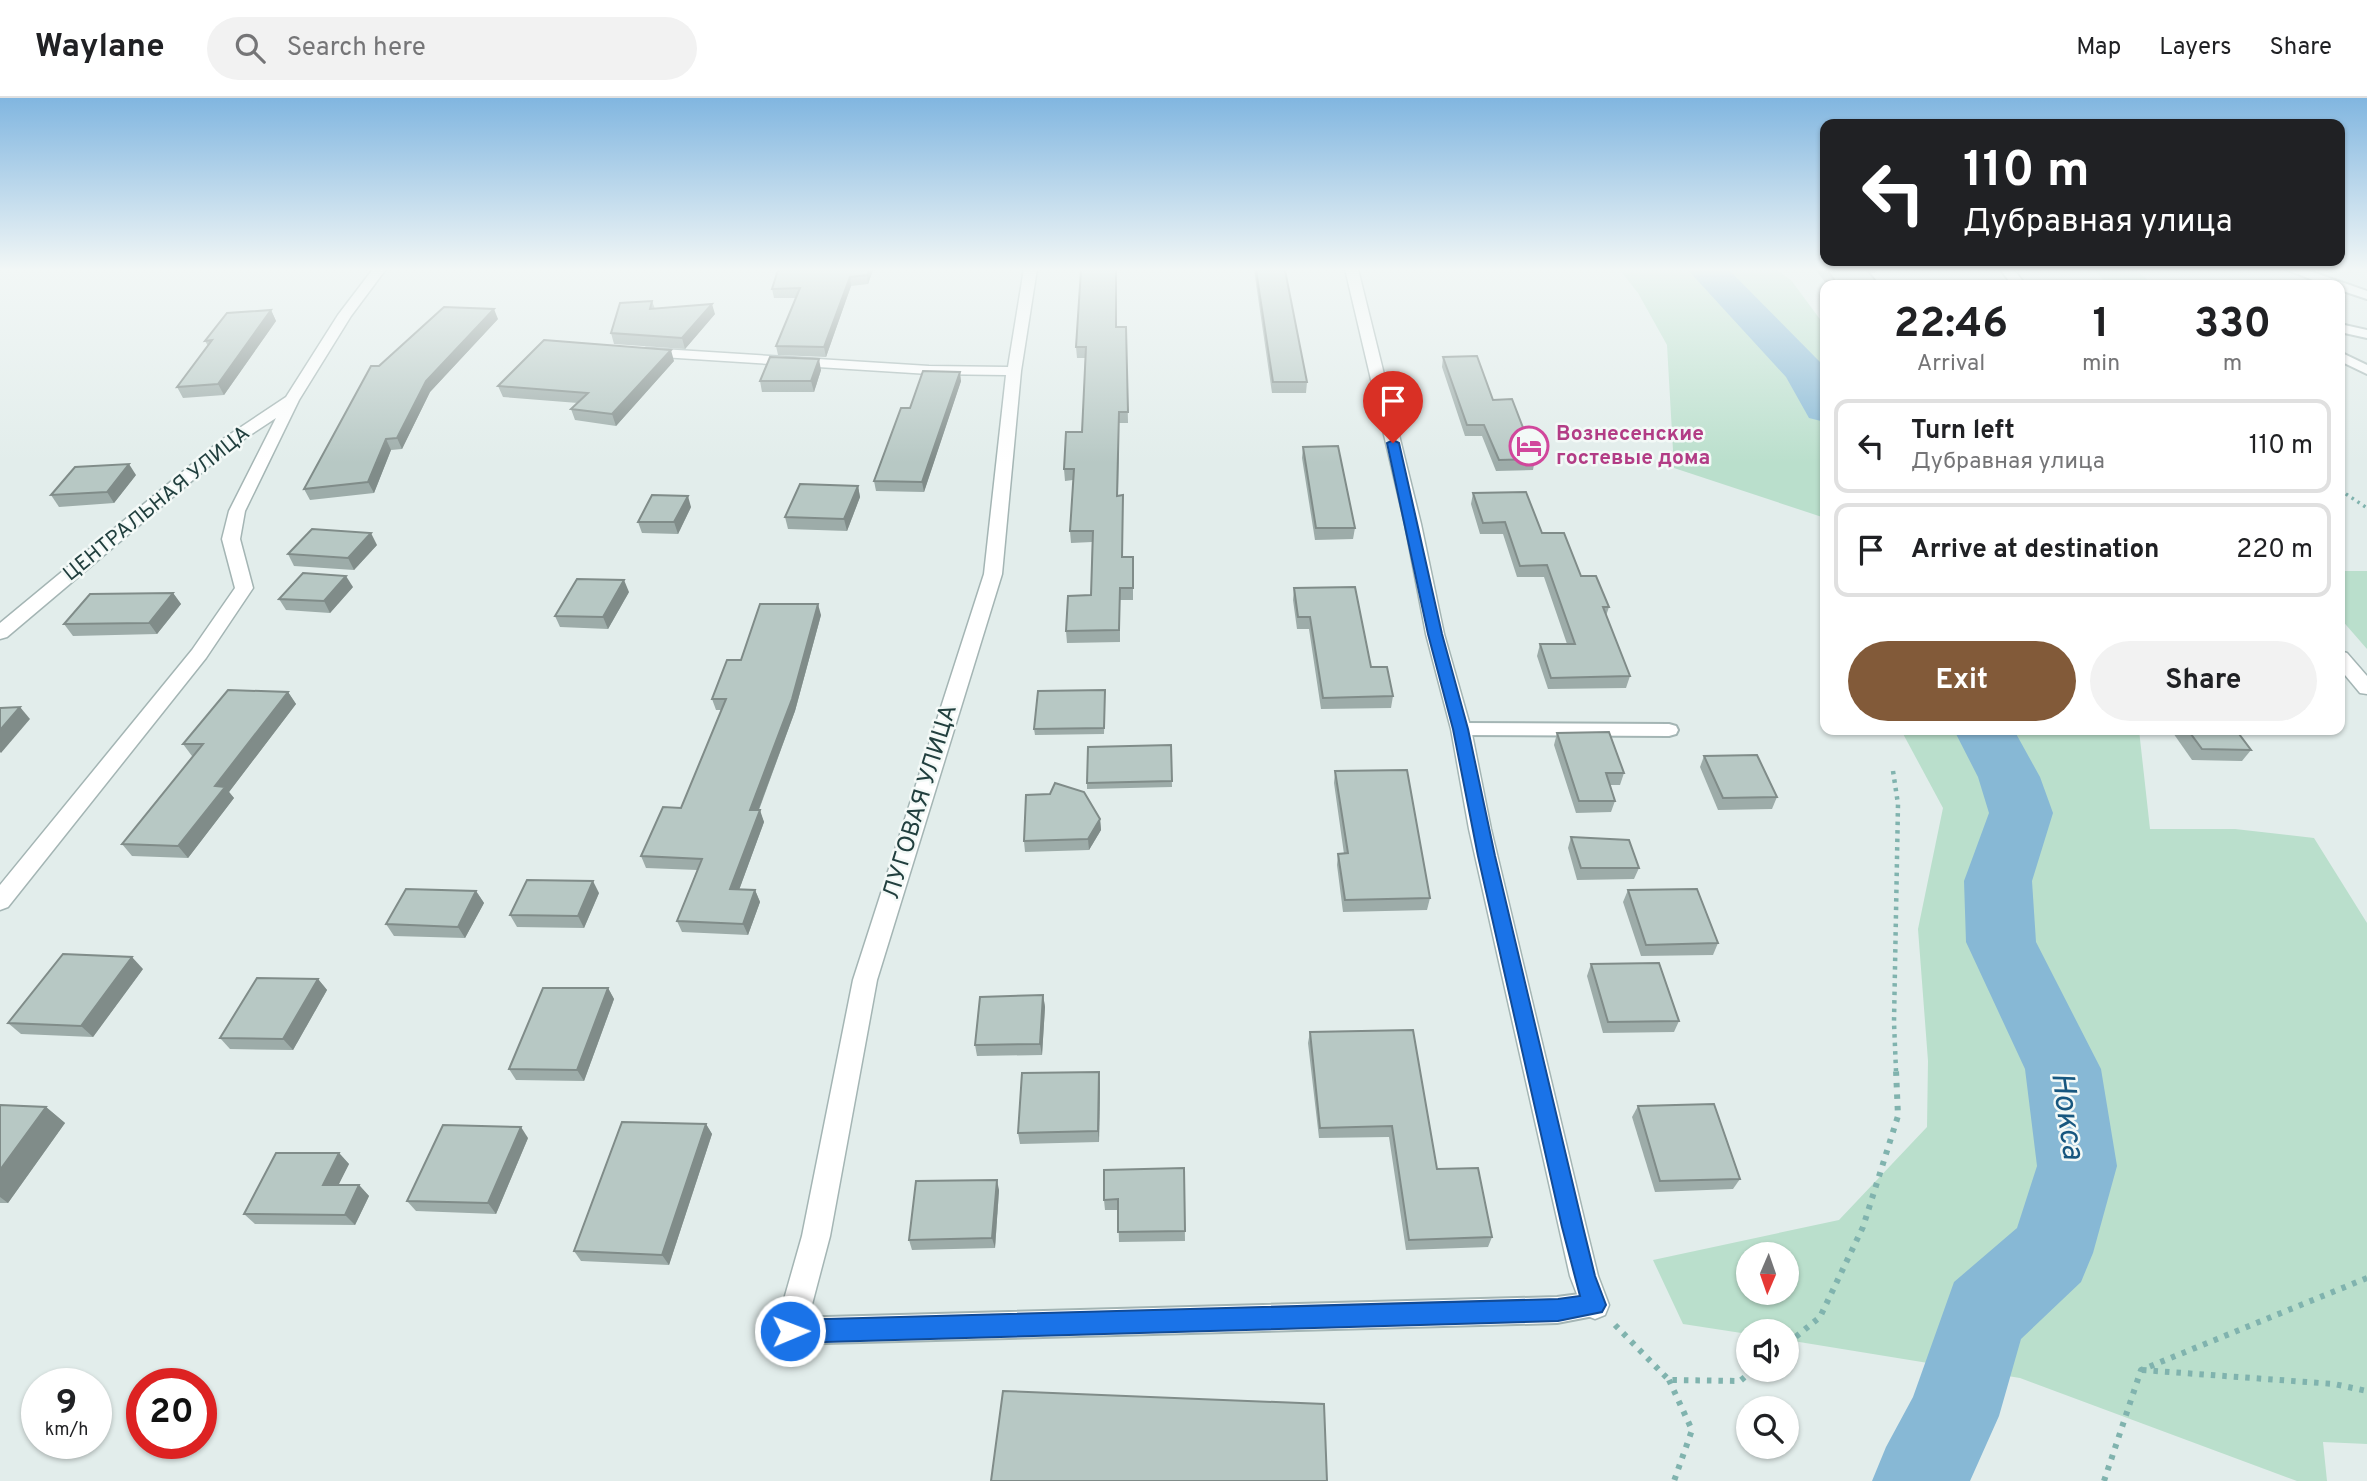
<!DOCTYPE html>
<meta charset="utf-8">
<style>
body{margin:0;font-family:Overpass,sans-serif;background:#f2f2f2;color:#202124;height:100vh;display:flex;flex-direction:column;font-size:26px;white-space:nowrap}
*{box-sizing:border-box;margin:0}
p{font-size:23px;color:#757577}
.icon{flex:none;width:38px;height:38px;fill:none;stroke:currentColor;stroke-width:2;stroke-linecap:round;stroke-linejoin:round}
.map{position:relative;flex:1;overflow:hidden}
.details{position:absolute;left:1820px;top:182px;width:525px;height:455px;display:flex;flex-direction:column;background:#fff;border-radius:14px;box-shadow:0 2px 5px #0004}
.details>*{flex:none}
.guide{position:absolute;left:1820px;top:21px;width:525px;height:147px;border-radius:14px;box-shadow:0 2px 5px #0004;background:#202124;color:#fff;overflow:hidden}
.needle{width:46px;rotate:182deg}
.fabs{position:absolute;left:1736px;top:1144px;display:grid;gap:14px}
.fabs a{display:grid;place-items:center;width:63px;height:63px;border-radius:50%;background:#fff;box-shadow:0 2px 5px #0004;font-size:35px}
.speed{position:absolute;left:21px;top:1270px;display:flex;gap:14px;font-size:35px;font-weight:700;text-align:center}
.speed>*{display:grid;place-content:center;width:91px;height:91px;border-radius:50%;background:#fff;box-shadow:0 2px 5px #0004;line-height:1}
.speed small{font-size:18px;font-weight:400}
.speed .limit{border:10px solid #d22;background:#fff;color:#111}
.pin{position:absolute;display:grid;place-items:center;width:60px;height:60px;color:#fff;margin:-72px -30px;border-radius:50% 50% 50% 0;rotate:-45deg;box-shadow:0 0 7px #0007}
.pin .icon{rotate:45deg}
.me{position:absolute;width:77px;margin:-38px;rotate:89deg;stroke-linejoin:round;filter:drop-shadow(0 0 5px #0008)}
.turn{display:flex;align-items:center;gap:24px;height:147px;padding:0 28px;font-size:32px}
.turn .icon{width:91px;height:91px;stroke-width:2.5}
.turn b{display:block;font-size:49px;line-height:60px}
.eta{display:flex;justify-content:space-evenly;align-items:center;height:119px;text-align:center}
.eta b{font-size:42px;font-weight:700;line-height:49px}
.cta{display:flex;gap:14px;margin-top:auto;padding:14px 28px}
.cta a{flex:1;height:80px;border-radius:42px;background:#825a39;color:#fff;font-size:28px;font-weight:700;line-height:80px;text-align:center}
.cta a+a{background:#f2f2f2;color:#202124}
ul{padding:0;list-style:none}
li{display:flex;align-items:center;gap:21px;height:94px;margin:0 14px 10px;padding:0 14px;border:4px solid #e0e0e0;border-radius:14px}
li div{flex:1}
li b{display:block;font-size:26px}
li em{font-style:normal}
header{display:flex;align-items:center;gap:42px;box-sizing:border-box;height:98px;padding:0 35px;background:#fff;border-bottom:2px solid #e0e0e0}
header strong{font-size:33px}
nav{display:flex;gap:38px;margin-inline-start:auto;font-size:24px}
.search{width:490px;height:63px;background:#f2f2f2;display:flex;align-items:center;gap:18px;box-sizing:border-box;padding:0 24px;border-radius:38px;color:#757577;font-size:26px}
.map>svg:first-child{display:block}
</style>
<header>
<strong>Waylane</strong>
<div class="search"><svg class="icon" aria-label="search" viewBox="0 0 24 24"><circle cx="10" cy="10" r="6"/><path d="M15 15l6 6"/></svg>Search here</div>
<nav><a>Map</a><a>Layers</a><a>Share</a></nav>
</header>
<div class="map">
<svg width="2367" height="1383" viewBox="0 0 2367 1383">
<rect width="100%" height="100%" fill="#e2edeb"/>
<g fill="#badfcc" fill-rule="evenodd">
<polygon points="1775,171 1791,182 1825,228 1825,420 1674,370 1667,247 1638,195 1619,171"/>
<polygon points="2134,171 2154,187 2107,187 2094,171"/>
<polygon points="2342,473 2367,473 2367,551 2340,520"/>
<path d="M1901,632H2139L2150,731H2235L2314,740L2367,825V1346L2323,1344L2327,1383H2297L2020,1280L1787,1242V1234H1748V1236L1683,1226L1653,1162L1839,1122L1927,1029L1928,963L1918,831L1943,710ZM1748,1157H1787V1195H1748Z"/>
</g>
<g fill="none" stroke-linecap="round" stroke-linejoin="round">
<g fill="#87b8d5" fill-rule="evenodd">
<polygon points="1687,171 1728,171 1820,264 1825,271 1825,324 1809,320 1786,279"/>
<polygon points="1954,632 2014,632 2040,679 2053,715 2032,783 2036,844 2101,971 2117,1068 2093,1155 2081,1184 2021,1241 1999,1318 1970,1383 1872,1383 1886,1349 1913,1299 1954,1184 2017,1130 2037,1068 2025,971 1966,844 1964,783 1989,715 1978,679"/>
</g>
<defs>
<g id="lane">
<polygon points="2285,171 2304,171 2367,193 2367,201 2340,192 2340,187 2326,187"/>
<polygon points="2340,226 2367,232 2367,240 2340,234"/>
<polygon points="2340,254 2367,267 2367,276 2340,263"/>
<polygon points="1461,625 1669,626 1676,628 1678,632 1676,636 1669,638 1461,637 1454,635 1452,631 1454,627"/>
<polygon points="1595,1194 1604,1198 1608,1207 1604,1216 1557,1225 790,1246 780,1243 777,1233 780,1223 790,1220 1557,1199"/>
</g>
<g id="street">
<polygon points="373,171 386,171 351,218 299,302 245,413 240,441 253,490 206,560 8,809 0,812 0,787 192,552 235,490 222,441 229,413 276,320 232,349 7,539 0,541 0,525 220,343 286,299 338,217"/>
<polygon points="1024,171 1037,171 1021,273 1002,476 877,882 830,1138 805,1233 800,1243 790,1248 780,1243 775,1233 802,1138 853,882 984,476 1006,277 929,276 646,258 639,254 646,250 929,268 1008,269"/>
<polygon points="1345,171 1358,171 1421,426 1444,536 1471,631 1491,731 1586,1129 1598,1178 1609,1207 1605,1217 1595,1221 1585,1217 1570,1178 1469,731 1451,631 1426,536 1405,426"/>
<polygon points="2000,171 2013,171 2026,187 2012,187"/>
<polygon points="2340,553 2347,555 2367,578 2367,596 2360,595 2340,571"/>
</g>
</defs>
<use href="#lane" stroke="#a4b5b4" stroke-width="4"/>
<use href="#street" stroke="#a4b5b4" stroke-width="3"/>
<polyline stroke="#80b3ae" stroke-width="3.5" stroke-dasharray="2.5 4.5" stroke-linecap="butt" points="2340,392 2367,410"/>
<polyline stroke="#80b3ae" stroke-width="4.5" stroke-dasharray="3.5 5" stroke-linecap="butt" points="1893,673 1898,706 1894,924 1896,973"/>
<g stroke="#80b3ae" stroke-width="6" stroke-dasharray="4.5 7" stroke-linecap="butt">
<polyline points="1615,1227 1669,1282 1740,1283 1753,1272"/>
<polyline points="1787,1246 1820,1219 1863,1129 1898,1018 1896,972"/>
<polyline points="2142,1272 2334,1286 2367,1293"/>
<polyline points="1669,1282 1692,1332 1674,1383"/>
<polyline points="2104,1383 2141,1272 2367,1180"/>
</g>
<use href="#lane" fill="#fff" fill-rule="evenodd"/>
<use href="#street" fill="#fff" fill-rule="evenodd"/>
</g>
<g fill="#9daca9">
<polygon points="778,172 873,172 868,186 851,188 826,259 778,257 776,248 796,200 774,200 772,191"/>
<polygon points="1254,172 1285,172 1307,284 1306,295 1272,295"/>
<polygon points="1816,172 1877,172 1875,175 1870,175 1879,187 1827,187"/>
<polygon points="652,203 655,211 715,216 685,251 614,246 611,235"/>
<polygon points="271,212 276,223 224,297 183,300 177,289 208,248 205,243"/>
<polygon points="498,221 430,294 402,351 391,352 374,395 310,402 304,391 379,268"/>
<polygon points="1116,229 1126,229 1128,325 1119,325 1118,398 1123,397 1123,459 1133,470 1133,502 1120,502 1120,544 1067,545 1066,533 1091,497 1092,444 1071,445 1070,433 1073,382 1065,383 1064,371 1082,334 1085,260 1077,260 1076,249"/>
<polygon points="1443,259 1493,302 1535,361 1533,372 1496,373 1482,338 1465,338 1442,269"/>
<polygon points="674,263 616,328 575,322 571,311 578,305 503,299 498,288"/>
<polygon points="821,272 814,294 762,294 760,283"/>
<polygon points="961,283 924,394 876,393 874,383 910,310"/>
<polygon points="1303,349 1355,430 1353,441 1315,442 1302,360"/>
<polygon points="136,377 114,405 59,409 51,397"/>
<polygon points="858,388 860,399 847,433 788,431 785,419"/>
<polygon points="1473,395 1542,435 1609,509 1606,518 1630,578 1626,590 1548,591 1537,558 1540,546 1567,546 1544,479 1517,479 1503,436 1480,436 1471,406"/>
<polygon points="691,409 678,436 642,435 638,424"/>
<polygon points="377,447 354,472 294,468 288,456"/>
<polygon points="353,489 330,515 286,512 279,501"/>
<polygon points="1294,490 1371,569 1393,598 1391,610 1321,611 1309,531 1297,531 1293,502"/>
<polygon points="629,494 608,531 560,529 555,518"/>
<polygon points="173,495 181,506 157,536 73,538 64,526"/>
<polygon points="821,517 795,613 759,712 764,724 739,792 755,792 760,804 748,837 682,834 677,823 697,772 646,770 641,758 681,710 721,612 716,612 712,601 741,562"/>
<polygon points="288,594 296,606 229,694 234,700 188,760 132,758 122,746 194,658 192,658 183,646"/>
<polygon points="1105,598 1104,636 1035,637 1034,631"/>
<polygon points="2171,632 2236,632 2251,652 2242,663 2192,662"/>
<polygon points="1557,635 1624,675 1620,687 1610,687 1615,703 1611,714 1576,715 1554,647"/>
<polygon points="1171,647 1172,689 1087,691 1087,685"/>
<polygon points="1704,658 1777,699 1772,711 1718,712 1700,669"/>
<polygon points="1335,673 1430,800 1427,812 1343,814 1337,767 1338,756 1344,756 1334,685"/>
<polygon points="1100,721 1101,732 1089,752 1025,754 1024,743"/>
<polygon points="1571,739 1639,770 1634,781 1577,782 1568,750"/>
<polygon points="1628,792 1718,845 1713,857 1641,858 1623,804"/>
<polygon points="476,793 484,805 465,840 394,838 386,826"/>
<polygon points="599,795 584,830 517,829 510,817"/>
<polygon points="1591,866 1679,923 1674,934 1603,935 1587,878"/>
<polygon points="143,871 93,939 21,936 8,925"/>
<polygon points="318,881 327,892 293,952 230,951 220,940"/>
<polygon points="608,890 614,901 584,983 516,982 509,971"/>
<polygon points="1043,897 1045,909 1042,957 977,958 975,947"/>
<polygon points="1310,934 1437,1071 1492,1139 1488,1149 1406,1152 1389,1039 1319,1040 1308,945"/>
<polygon points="1099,974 1100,985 1099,1044 1020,1046 1018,1035"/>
<polygon points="0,1007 46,1009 65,1025 8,1105 0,1105"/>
<polygon points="1638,1008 1740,1081 1733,1091 1655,1094 1632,1019"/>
<polygon points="706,1026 712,1036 669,1167 581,1163 574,1153"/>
<polygon points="528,1040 496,1116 416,1113 407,1103"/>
<polygon points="339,1055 349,1066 338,1087 359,1087 369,1098 355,1127 255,1126 244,1116"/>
<polygon points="1184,1070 1185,1143 1119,1144 1118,1112 1105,1112 1104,1102"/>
<polygon points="999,1092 995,1150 912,1152 909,1142"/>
</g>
<g fill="#808c89">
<polygon points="869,172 873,172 868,186 867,177"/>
<polygon points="850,179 851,188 826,259 824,249"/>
<polygon points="712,206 715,216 685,251 682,240"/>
<polygon points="494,211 498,221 430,294 402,351 397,340 426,283"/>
<polygon points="271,212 276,223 224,297 218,286"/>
<polygon points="671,252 674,263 616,328 612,316"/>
<polygon points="819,261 821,272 814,294 811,283"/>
<polygon points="960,274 961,283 924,394 922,384"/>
<polygon points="386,341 391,352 374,395 368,384"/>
<polygon points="129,366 136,377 114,405 107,394"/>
<polygon points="858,388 860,399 847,433 844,421"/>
<polygon points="688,398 691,409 678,436 674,424"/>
<polygon points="371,435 377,447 354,472 348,460"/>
<polygon points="346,478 353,489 330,515 324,503"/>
<polygon points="624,482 629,494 608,531 603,519"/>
<polygon points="173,495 181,506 157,536 149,525"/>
<polygon points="818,506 821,517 795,613 754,724 750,712"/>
<polygon points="288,594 296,606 229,694 234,700 188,760 178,748 215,688"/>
<polygon points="20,609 30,621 1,655 0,654 0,632"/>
<polygon points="760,712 764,724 735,803 730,791"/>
<polygon points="1100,721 1101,732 1089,752 1088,741"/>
<polygon points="593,783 599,795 584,830 578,818"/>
<polygon points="755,792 760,804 748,837 743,826"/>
<polygon points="476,793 484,805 465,840 458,829"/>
<polygon points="132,859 143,871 93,939 81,928"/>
<polygon points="318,881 327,892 293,952 283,941"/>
<polygon points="608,890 614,901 584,983 577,972"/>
<polygon points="1043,897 1045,909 1042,957 1040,946"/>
<polygon points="1099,974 1100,985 1099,1044 1098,1033"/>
<polygon points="46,1009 65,1025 8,1105 0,1099 0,1072"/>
<polygon points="706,1026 712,1036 669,1167 662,1157"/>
<polygon points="521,1029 528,1040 496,1116 488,1105"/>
<polygon points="339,1055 349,1066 333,1098 323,1087"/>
<polygon points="997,1082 999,1092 995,1150 992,1140"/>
<polygon points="359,1087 369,1098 355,1127 345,1117"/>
</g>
<g fill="#b7c8c4" stroke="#808c89" stroke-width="2">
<polygon points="778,172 869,172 867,177 850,179 824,249 776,248 800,190 772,191"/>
<polygon points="1081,172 1116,172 1116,229 1126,229 1128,314 1119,314 1117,398 1123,397 1122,459 1133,459 1133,490 1120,490 1119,532 1066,533 1068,498 1091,497 1093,433 1070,433 1074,371 1064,371 1066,334 1082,334 1086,249 1076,249"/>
<polygon points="1256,172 1285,172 1307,284 1273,284"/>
<polygon points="1827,172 1867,172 1879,187 1838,187"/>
<polygon points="652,203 650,211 712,206 682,240 611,235 620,205"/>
<polygon points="444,209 494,211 426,283 397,340 386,341 368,384 304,391 371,268 379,268"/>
<polygon points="271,212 218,286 177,289 212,242 205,243 227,215"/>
<polygon points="544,242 671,252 612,316 571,311 588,295 498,288"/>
<polygon points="1477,258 1493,302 1512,301 1535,361 1499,362 1484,327 1467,327 1443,259"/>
<polygon points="770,259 819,261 811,283 760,283"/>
<polygon points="923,273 960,274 922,384 874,383 901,310 910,310"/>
<polygon points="1338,348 1355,430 1316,430 1303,349"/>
<polygon points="129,366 107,394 51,397 75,369"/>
<polygon points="800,386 858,388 844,421 785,419"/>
<polygon points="1526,394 1542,435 1564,435 1581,478 1596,478 1609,509 1603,509 1630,578 1551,580 1540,546 1575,546 1547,467 1520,468 1505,424 1483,425 1473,395"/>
<polygon points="652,397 688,398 674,424 638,424"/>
<polygon points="312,431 371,435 348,460 288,456"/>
<polygon points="303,475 346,478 324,503 279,501"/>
<polygon points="577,481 624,482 603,519 555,518"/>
<polygon points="1355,489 1371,569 1387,569 1393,598 1323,600 1310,519 1298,519 1294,490"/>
<polygon points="173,495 149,525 64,526 90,496"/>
<polygon points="760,506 818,506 792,601 750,712 760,712 730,791 755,792 743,826 677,823 702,761 641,758 663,709 681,710 726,601 712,601 727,562 741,562"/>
<polygon points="228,592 288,594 215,688 225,689 178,748 122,746 203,646 183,646"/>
<polygon points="1105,592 1104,630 1034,631 1038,593"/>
<polygon points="20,609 0,632 0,610"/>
<polygon points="2188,632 2236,632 2251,652 2202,651"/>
<polygon points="1609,634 1624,675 1606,675 1615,703 1579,703 1557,635"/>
<polygon points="1171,647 1172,683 1087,685 1088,649"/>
<polygon points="1757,657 1777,699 1723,700 1704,658"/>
<polygon points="1407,672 1430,800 1345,802 1338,756 1348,755 1335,673"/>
<polygon points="1055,685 1084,694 1100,721 1088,741 1024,743 1026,697 1050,696"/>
<polygon points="1571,739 1629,742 1639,770 1581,770"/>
<polygon points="527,782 593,783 578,818 510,817"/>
<polygon points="406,791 476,793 458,829 386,826"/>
<polygon points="1697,791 1718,845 1646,847 1628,792"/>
<polygon points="63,856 132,859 81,928 8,925"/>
<polygon points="1659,865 1679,923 1608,924 1591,866"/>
<polygon points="257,880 318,881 283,941 220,940"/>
<polygon points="543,890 608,890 577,972 509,971"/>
<polygon points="1043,897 1040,946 975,947 980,899"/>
<polygon points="1413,932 1437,1071 1478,1070 1492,1139 1409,1142 1392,1028 1320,1030 1310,934"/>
<polygon points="1099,974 1098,1033 1018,1035 1022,975"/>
<polygon points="1714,1006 1740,1081 1660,1083 1638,1008"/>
<polygon points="0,1007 46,1009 0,1072"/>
<polygon points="622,1024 706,1026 662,1157 574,1153"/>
<polygon points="443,1027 521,1029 488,1105 407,1103"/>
<polygon points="276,1055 339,1055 323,1087 359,1087 345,1117 244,1116"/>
<polygon points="1184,1070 1185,1133 1118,1134 1118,1101 1104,1102 1104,1072"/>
<polygon points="997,1082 992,1140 909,1142 916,1083"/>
<polygon points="1003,1293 1324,1306 1327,1383 991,1383"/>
</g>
<linearGradient id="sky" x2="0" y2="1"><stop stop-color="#81b6e0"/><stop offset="0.47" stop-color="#f2f7f6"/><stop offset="1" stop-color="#f2f7f6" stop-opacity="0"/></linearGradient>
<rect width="2367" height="365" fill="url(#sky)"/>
<polygon fill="#1a73e8" stroke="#114b97" stroke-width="2" points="1393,342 1399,345 1442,536 1468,631 1495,758 1583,1129 1595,1178 1606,1207 1602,1214 1558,1223 790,1245 782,1241 779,1233 782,1226 790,1222 1558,1201 1580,1198 1562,1129 1478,758 1453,631 1428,536 1387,345"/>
<defs>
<symbol id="hotel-ring" viewBox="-11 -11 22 22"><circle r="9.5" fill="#f3f9f7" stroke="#d1479c" stroke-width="1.5"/><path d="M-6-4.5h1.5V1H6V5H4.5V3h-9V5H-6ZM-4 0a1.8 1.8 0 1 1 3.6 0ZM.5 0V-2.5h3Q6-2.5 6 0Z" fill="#d1479c"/></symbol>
</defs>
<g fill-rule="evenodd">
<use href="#hotel-ring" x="1507" y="326" width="44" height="44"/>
</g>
<g text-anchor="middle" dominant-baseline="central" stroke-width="5" stroke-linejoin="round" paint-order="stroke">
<g font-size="21" font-weight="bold" fill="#b23c85" stroke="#f3f9f7" text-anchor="start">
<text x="1556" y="336">Вознесенские<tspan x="1556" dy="24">гостевые дома</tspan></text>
</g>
<g font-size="21" fill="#213f3e" stroke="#f3f9f7">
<text transform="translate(157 406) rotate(-39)">ЦЕНТРАЛЬНАЯ УЛИЦА</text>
</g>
<g font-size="24" fill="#213f3e" stroke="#f3f9f7">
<text transform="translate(921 704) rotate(-73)">ЛУГОВАЯ УЛИЦА</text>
</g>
<g font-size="32" font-style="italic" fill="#17577f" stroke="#f3f9f7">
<text transform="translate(2066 1018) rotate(82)">Нокса</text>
</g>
</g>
</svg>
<div class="fabs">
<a><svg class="needle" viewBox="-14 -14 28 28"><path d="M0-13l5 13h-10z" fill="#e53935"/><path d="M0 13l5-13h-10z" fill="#757577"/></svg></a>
<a><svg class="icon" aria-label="sound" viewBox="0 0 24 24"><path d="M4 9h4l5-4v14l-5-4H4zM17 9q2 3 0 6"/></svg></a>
<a><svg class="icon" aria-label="search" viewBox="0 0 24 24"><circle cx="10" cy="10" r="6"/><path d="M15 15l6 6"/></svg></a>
</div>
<div class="speed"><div>9<small>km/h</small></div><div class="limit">20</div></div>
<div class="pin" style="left:1393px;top:345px;background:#d93025"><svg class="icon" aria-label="arrive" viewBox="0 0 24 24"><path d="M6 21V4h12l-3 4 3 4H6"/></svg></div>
<svg class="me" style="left:790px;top:1233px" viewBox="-20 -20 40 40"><circle r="17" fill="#1a73e8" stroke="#fff" stroke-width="3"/><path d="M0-11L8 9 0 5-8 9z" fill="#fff"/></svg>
<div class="guide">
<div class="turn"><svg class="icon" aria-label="left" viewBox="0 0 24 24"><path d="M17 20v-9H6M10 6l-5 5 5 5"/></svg><div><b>110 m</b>Дубравная улица</div></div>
</div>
<section class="details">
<div class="eta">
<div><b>22:46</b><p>Arrival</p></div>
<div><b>1</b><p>min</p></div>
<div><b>330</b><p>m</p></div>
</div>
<ul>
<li><svg class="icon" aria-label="left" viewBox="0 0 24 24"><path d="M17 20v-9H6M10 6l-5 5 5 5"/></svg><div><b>Turn left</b><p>Дубравная улица</p></div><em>110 m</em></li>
<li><svg class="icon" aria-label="arrive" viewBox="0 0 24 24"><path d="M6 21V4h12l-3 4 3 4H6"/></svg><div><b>Arrive at destination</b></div><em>220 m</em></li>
</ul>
<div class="cta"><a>Exit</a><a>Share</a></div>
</section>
</div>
